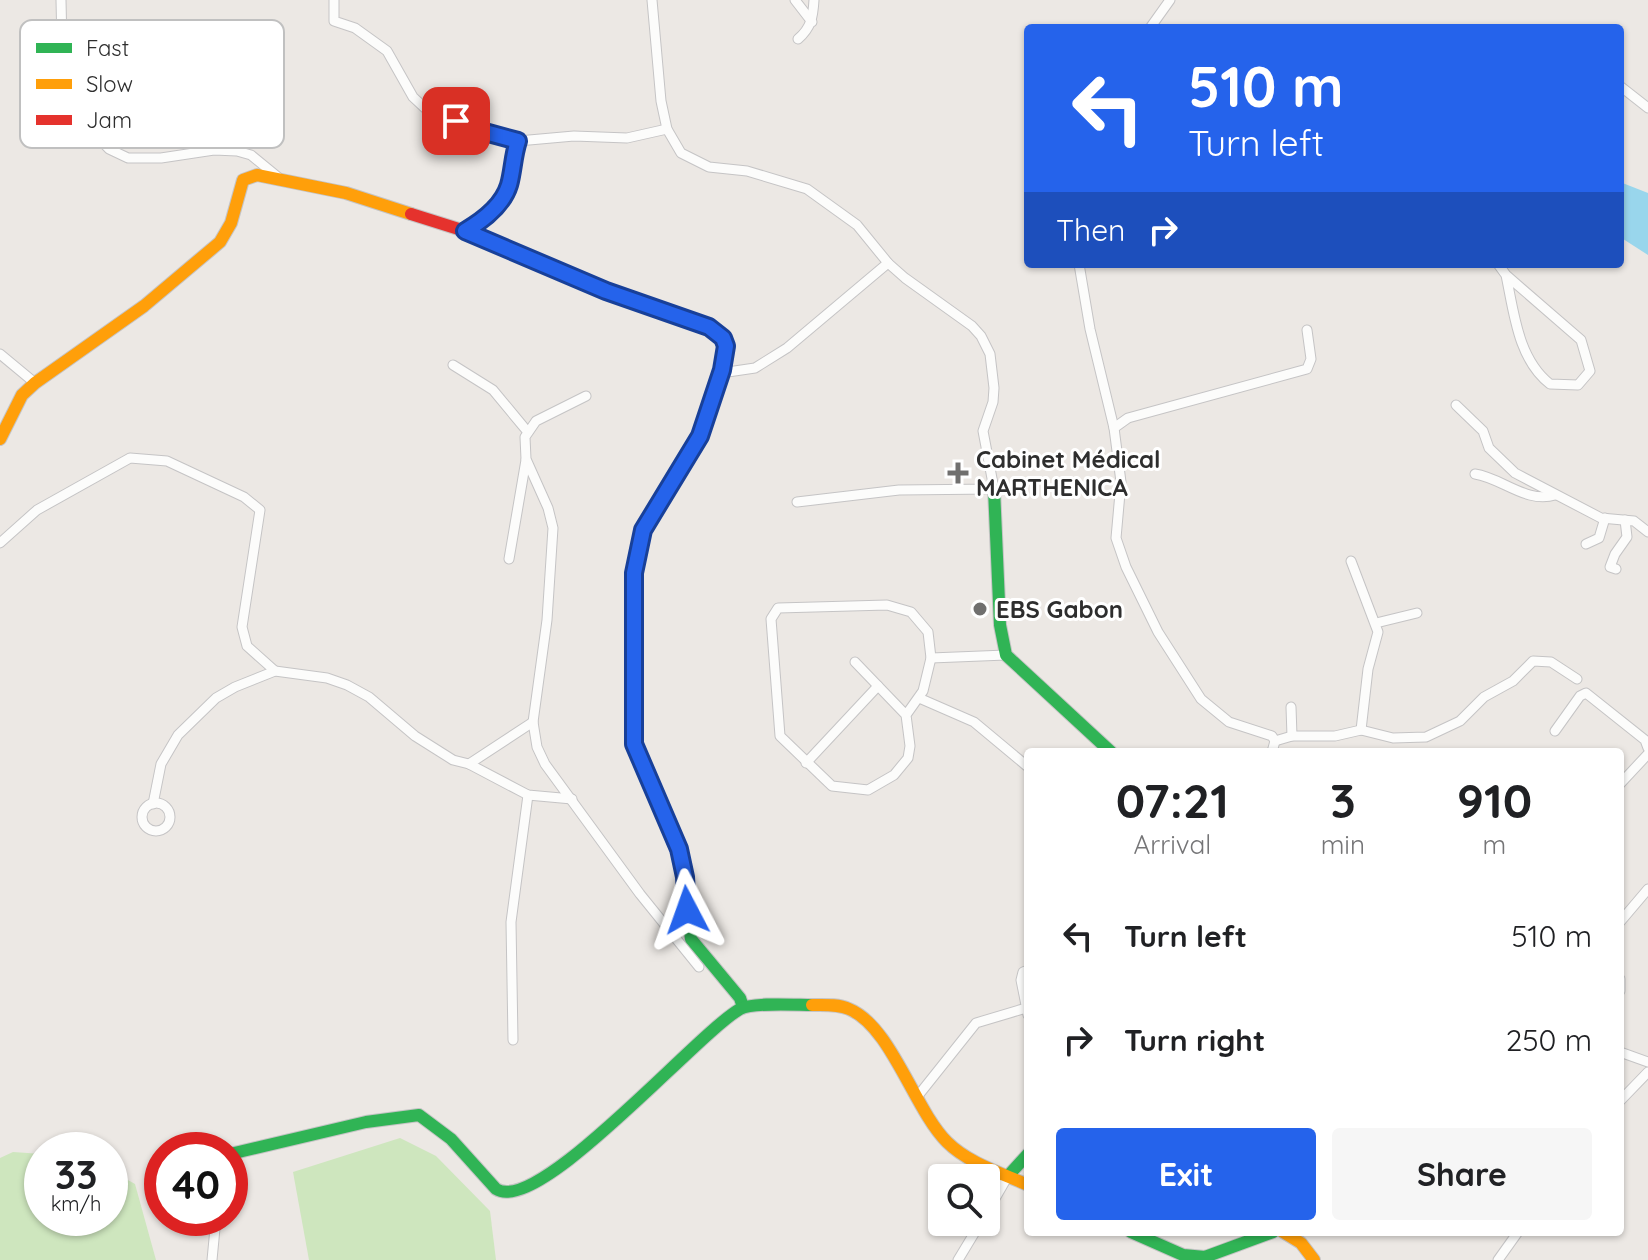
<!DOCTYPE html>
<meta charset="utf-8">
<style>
body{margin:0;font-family:Quicksand,sans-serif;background:#f6f6f6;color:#202124;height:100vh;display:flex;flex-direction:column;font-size:30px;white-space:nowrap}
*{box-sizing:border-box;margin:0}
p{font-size:26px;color:#757577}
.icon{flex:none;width:44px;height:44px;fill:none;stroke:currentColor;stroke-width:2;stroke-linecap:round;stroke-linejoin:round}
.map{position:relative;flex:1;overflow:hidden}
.panel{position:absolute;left:1024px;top:748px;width:600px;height:488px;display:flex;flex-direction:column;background:#fff;border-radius:8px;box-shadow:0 2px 6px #0004}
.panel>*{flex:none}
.top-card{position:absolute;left:1024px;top:24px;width:600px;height:244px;border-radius:8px;box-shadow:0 2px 6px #0004;background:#2563eb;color:#fff;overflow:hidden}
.tools{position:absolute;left:928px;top:1164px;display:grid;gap:16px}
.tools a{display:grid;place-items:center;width:72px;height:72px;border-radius:8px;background:#fff;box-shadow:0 2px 6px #0004;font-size:40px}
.speed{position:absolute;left:24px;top:1132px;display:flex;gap:16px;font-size:40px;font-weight:700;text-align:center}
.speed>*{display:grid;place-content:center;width:104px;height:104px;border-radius:50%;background:#fff;box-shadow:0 2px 6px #0004;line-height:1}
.speed small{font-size:20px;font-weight:400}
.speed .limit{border:12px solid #d22;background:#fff;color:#111}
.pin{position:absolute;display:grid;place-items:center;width:68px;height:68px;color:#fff;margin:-34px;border-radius:16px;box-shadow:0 4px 12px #0006}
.me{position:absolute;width:88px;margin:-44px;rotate:356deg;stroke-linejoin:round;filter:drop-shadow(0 0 6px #0008)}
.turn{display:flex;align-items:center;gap:28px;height:168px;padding:0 32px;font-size:36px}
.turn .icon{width:104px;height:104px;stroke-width:2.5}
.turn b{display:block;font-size:56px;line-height:68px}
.then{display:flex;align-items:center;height:76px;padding:0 32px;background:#0003;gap:16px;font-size:30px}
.eta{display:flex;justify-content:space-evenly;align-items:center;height:136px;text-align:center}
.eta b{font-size:48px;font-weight:700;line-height:56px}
.primary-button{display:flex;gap:16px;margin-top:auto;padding:16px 32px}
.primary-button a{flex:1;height:92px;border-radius:8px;background:#2563eb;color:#fff;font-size:32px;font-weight:700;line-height:92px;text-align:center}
.primary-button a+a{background:#f6f6f6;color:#202124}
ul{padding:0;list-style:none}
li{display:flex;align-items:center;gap:24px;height:104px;padding:0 32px}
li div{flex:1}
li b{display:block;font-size:30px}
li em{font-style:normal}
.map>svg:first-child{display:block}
</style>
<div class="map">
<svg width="1648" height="1260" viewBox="0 0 1648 1260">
<rect width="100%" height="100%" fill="#ece8e4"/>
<g fill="#cee6be">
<polygon points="400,1138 436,1156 490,1211 496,1260 309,1260 293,1172"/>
<polygon points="13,1152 42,1154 42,1218 110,1218 110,1170 135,1184 156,1260 0,1260 0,1158"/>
</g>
<polygon fill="#99d6ec" points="1620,182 1648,193 1648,255 1620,237"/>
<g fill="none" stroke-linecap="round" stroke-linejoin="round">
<defs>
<g id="street">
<polyline points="61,0 62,45 87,126 109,149 128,158 161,158 214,150 237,151 251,155 279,178"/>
<polyline points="334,0 334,21 355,28 387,51 413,97 428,111 470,128 518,141 574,136 627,138 667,129"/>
<polyline points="652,0 661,101 667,129 681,153 709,167 747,171 807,189 857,225 888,263 905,278 972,326 981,336 990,354 994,388 993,402 983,431 994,489 899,490 797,502"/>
<polyline points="795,0 812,22"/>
<polyline points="1150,28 1170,0"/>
<path d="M798,39C811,28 813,17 814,0"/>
<polyline points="1620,86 1648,108"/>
<path d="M465,231C482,221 503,205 509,185C513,171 513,156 518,141"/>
<polyline points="1079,264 1090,329 1114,428 1121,482 1116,538 1126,567 1158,632 1201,699 1229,722 1272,736 1275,741 1272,752"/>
<path d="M1498,264L1506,275L1581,340L1590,371L1578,385L1550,384C1518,359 1514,313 1506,275"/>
<polyline points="0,354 35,383"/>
<polyline points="453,365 493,390 527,431"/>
<polyline points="721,373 755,368 787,348 888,263"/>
<polyline points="586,396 536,421 525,437 526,459 548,508 553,528 547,620 533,722 537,747 545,764 640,894 699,967"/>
<polyline points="1114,428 1128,418 1307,369 1311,359 1307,330"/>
<polyline points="1483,431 1456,405 1483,431 1489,448 1515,473 1601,518 1634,521 1648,532"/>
<path d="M1475,474C1502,478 1527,504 1555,495"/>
<polyline points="0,543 37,510 130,458 167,461 244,497 260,510 242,627 247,646 275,671"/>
<polyline points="1586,544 1599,538 1605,518"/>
<polyline points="509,559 526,460"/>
<polyline points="1351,561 1378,632 1368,669 1361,730"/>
<polyline points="1616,569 1610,567 1615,554 1627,537 1625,520"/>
<polyline points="1376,623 1417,613"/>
<polyline points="931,658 1006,655"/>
<polyline points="855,662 906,715 910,746 908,758 894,775 868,790 832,786 780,736 771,619 778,608 887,605 911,612 928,632 931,658 923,691 906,715"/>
<polyline points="919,698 974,722 1028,767"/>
<polyline points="1291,707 1292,736"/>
<polyline points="1555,731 1580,696 1586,693 1645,740 1648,748"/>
<polyline points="1275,741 1292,736 1335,736 1361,730 1393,738 1426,737 1460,721 1484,697 1513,681 1533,661 1551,662 1577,679"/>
<polyline points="806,763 878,686"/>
<polyline points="469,764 533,722"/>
<polyline points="1620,784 1648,754"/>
<circle cx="156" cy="817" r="14"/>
<polyline points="153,804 161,764 178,735 216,698 235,687 275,671 327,678 347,685 369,697 415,736 453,760 469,764 528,795 572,799"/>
<polyline points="1620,922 1648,889"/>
<polyline points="1028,970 1023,972 1021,980 1028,1015"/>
<polyline points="1620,979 1620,991"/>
<polyline points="513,1040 511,922 528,795"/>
<polyline points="1620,1052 1648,1062"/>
<polyline points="917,1097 976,1023 1026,1008"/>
<polyline points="1620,1101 1648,1072"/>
<polyline points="986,1214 1008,1176"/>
<polyline points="212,1260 216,1218"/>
<polyline points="958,1260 981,1222"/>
<polyline points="1498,1260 1518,1232"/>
</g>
<g id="fast">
<polyline points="711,402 700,436 638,541 634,573 632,718 636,752 679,849 691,939 740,998 743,1007"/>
<polyline points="994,489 1000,625 1006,655 1111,752"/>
<path d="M230,1154L366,1122L419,1115L451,1139L496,1189C539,1216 696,1034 740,1009C753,1002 796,1005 812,1005"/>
<polyline points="1008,1176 1028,1154"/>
<polyline points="1131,1232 1183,1255 1205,1257 1273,1232"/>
</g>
<g id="slow">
<polyline points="0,439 22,395 35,383 144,306 220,242 231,223 243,180 257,175 346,193 411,214"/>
<path d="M812,1005C824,1005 838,1004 849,1009C891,1026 914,1109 947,1142C968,1163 1001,1173 1028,1185"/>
<polyline points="1283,1232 1301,1243 1314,1260"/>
</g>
<polyline id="jam" points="411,214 465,231 606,291 709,327 723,338 726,346 711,402"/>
</defs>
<use href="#street" stroke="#c5c4c5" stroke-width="11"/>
<use href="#fast" stroke="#c5c4c5" stroke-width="14"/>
<use href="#slow" stroke="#c5c4c5" stroke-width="14"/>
<use href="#jam" stroke="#c5c4c5" stroke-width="14"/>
<use href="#street" stroke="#fcfcfb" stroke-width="9"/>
<use href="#fast" stroke="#30b455" stroke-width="12"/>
<use href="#slow" stroke="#ff9f0a" stroke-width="12"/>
<use href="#jam" stroke="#e5322d" stroke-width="12"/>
</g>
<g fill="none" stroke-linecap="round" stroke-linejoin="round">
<defs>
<path id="route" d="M456,121L470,128L518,141C513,156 513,171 509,185C503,205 482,221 465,231L606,291L709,327L723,338L726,346L722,370L700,436L643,530L634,573V744L679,849L685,877L687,910"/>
</defs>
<use href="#route" stroke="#184099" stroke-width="20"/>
<use href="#route" stroke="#2563eb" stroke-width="14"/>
</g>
<g fill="#706f6e" stroke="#fff" stroke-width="3">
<path d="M954 461h8v8h8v8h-8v8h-8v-8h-8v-8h8z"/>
<circle cx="980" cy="609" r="8"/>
</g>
<g text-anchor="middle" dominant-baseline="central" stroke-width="6" stroke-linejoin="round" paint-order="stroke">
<g font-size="24" font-weight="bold" fill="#2e2e2e" stroke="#fff" text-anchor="start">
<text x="976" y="459">Cabinet Médical<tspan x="976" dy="28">MARTHENICA</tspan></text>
<text x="996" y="609">EBS Gabon</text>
</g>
</g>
<rect x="20" y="20" width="264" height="128" rx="12" fill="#fff" stroke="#c0c0c0" stroke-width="2"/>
<rect x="36" y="43" width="36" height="10" fill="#30b455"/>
<rect x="36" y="79" width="36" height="10" fill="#ff9f0a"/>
<rect x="36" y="115" width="36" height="10" fill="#e5322d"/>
<g font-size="22" fill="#2e2e2e">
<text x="86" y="56">Fast</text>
<text x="86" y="92">Slow</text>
<text x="86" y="128">Jam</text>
</g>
</svg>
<div class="tools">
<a><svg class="icon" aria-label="search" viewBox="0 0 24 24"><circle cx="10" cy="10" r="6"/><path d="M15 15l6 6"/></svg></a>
</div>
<div class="speed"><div>33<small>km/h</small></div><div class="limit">40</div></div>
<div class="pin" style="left:456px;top:121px;background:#d93025"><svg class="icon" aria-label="arrive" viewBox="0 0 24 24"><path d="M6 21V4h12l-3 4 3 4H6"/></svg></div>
<svg class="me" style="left:687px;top:910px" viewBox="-20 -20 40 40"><path d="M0-17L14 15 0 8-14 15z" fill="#2563eb" stroke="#fff" stroke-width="4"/></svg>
<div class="top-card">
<div class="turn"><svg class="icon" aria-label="left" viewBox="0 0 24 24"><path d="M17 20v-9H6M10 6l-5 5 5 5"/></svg><div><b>510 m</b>Turn left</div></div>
<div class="then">Then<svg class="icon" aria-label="right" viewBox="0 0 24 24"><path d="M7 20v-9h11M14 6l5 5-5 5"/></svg></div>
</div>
<section class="panel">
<div class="eta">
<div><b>07:21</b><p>Arrival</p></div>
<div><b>3</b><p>min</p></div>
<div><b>910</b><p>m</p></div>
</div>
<ul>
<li><svg class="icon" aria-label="left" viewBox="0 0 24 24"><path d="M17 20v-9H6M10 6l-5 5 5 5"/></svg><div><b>Turn left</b></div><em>510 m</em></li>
<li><svg class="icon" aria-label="right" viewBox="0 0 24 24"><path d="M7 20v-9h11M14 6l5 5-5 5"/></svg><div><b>Turn right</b></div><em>250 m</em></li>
</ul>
<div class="primary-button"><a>Exit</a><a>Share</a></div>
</section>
</div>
